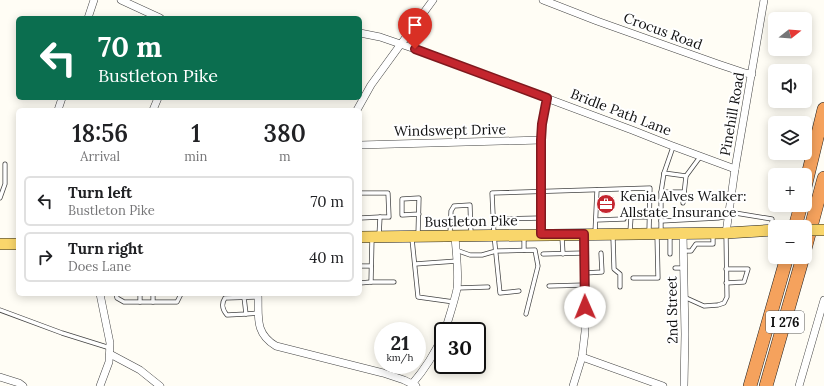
<!DOCTYPE html>
<meta charset="utf-8">
<style>
body{margin:0;font-family:Lora,serif;background:#f2f2f2;color:#202124;height:100vh;display:flex;flex-direction:column;font-size:15px;white-space:nowrap}
*{box-sizing:border-box;margin:0}
p{font-size:13px;color:#757577}
.icon{flex:none;width:22px;height:22px;fill:none;stroke:currentColor;stroke-width:2;stroke-linecap:round;stroke-linejoin:round}
.map{position:relative;flex:1;overflow:hidden}
.panel{position:absolute;left:16px;top:108px;width:346px;height:188px;display:flex;flex-direction:column;background:#fff;border-radius:6px;box-shadow:0 2px 10px #0003}
.panel>*{flex:none}
.hud{position:absolute;left:16px;top:16px;width:346px;height:84px;border-radius:6px;box-shadow:0 2px 10px #0003;background:#0b6e4f;color:#fff;overflow:hidden}
.needle{width:26px;rotate:73deg}
.controls{position:absolute;left:768px;top:12px;display:grid;gap:8px}
.controls a{display:grid;place-items:center;width:44px;height:44px;border-radius:6px;background:#fff;box-shadow:0 2px 10px #0003;font-size:20px}
.speed{position:absolute;left:374px;top:322px;display:flex;gap:8px;font-size:20px;font-weight:700;text-align:center}
.speed>*{display:grid;place-content:center;width:52px;height:52px;border-radius:50%;background:#fff;box-shadow:0 2px 10px #0003;line-height:1}
.speed small{font-size:10px;font-weight:400}
.speed .limit{border:2px solid #111;border-radius:6px;background:#fff;color:#111}
.pin{position:absolute;display:grid;place-items:center;width:34px;height:34px;color:#fff;margin:-41px -17px;border-radius:50% 50% 50% 0;rotate:-45deg;box-shadow:0 0 4px #0007}
.pin .icon{rotate:45deg}
.me{position:absolute;width:44px;margin:-22px;rotate:359deg;stroke-linejoin:round;filter:drop-shadow(0 0 3px #0008)}
.turn{display:flex;align-items:center;gap:14px;height:84px;padding:0 16px;font-size:18px}
.turn .icon{width:52px;height:52px;stroke-width:2.5}
.turn b{display:block;font-size:28px;line-height:34px}
.eta{display:flex;justify-content:space-evenly;align-items:center;height:68px;text-align:center}
.eta b{font-size:24px;font-weight:600;line-height:28px}
ul{padding:0;list-style:none}
li{display:flex;align-items:center;gap:12px;height:50px;margin:0 8px 6px;padding:0 8px;border:2px solid #e0e0e0;border-radius:6px}
li div{flex:1}
li b{display:block;font-size:15px}
li em{font-style:normal}
.map>svg:first-child{display:block}
</style>
<div class="map">
<svg width="824" height="386" viewBox="0 0 824 386">
<rect width="100%" height="100%" fill="#fffdf5"/>
<g fill="none" stroke-linecap="round" stroke-linejoin="round">
<defs>
<g id="lane">
<polyline points="673,147 664,173 686,176"/>
<polyline points="661,192 684,192"/>
<polyline points="360,193 388,193 389,217 380,217"/>
<polyline points="0,198 5,184 5,164"/>
<polyline points="683,203 686,176 700,157"/>
<polyline points="729,212 772,219 772,228"/>
<polyline points="360,218 380,217 379,236"/>
<polyline points="493,219 541,218"/>
<polyline points="596,220 624,219"/>
<polyline points="661,221 718,218 728,216"/>
<polyline points="661,231 661,192 664,173"/>
<polyline points="630,232 631,217 649,217"/>
<polyline points="595,233 597,190"/>
<polyline points="450,234 451,211 454,206 470,205 471,234"/>
<polyline points="418,235 419,198 402,199 402,215 419,214"/>
<polyline points="524,237 524,250"/>
<polyline points="562,237 563,254"/>
<polyline points="613,237 614,269 620,274 620,287"/>
<polyline points="372,238 371,282 394,282"/>
<polyline points="412,239 418,297 454,302"/>
<polyline points="456,250 470,255 482,255 496,251 535,250 538,266 526,314"/>
<polyline points="684,251 691,251 696,244 713,244 713,234"/>
<polyline points="543,254 584,253"/>
<polyline points="670,254 670,234"/>
<polyline points="415,264 457,261"/>
<polyline points="360,266 371,266"/>
<polyline points="675,268 684,268"/>
<polyline points="726,269 748,269 744,282 726,283"/>
<polyline points="585,273 602,272 601,253"/>
<polyline points="633,278 658,278 657,234"/>
<polyline points="360,283 371,282"/>
<polyline points="549,286 585,285"/>
<polyline points="457,288 488,287"/>
<polyline points="519,291 500,293 494,235 492,193 650,188 649,232"/>
<polyline points="116,294 117,298 124,302 153,302 153,294"/>
<polyline points="140,294 140,302"/>
<path d="M244,297L246,314L227,315C222,309 221,304 225,298L258,297"/>
<polyline points="684,297 704,306 718,305 724,303 727,297 726,234"/>
<polyline points="153,302 177,302 181,294"/>
<polyline points="0,310 62,333 110,348"/>
<polyline points="246,314 259,313"/>
</g>
<g id="street">
<polyline points="121,0 160,18"/>
<polyline points="543,0 597,21 718,64 745,73 752,74"/>
<polyline points="88,18 94,0"/>
<polyline points="360,33 380,37 415,49 632,130 670,145 735,169"/>
<polyline points="58,110 62,98"/>
<polyline points="153,110 158,98"/>
<polyline points="357,110 371,85 433,0"/>
<polyline points="360,145 541,140"/>
<polyline points="683,233 685,334 684,386"/>
<polyline points="726,233 735,169 764,0"/>
<polyline points="541,235 541,140 542,124 547,98"/>
<polyline points="100,294 110,343 109,362 100,386"/>
<path d="M258,294C259,316 254,333 276,346L383,373L404,380L416,386"/>
<path d="M445,331C449,317 454,303 457,289C459,271 456,253 455,236"/>
<polyline points="110,354 140,370 160,386"/>
<polyline points="582,357 663,386"/>
<polyline points="0,377 19,383 23,386"/>
<path d="M412,384C425,369 435,353 443,335"/>
<polyline points="573,386 582,357 585,332 584,234"/>
<polyline points="799,386 824,300"/>
</g>
<g id="primary">
<polyline points="360,237 726,233 775,230"/>
<polyline points="0,244 18,244"/>
</g>
<g id="highway">
<polyline points="805,187 824,109"/>
<polyline points="795,227 801,205"/>
<polyline points="805,249 824,178"/>
<polyline points="750,386 787,257"/>
<polyline points="766,386 803,257"/>
</g>
</defs>
<use href="#lane" stroke="#444" stroke-width="5"/>
<use href="#street" stroke="#444" stroke-width="8"/>
<use href="#primary" stroke="#222" stroke-width="12"/>
<use href="#highway" stroke="#222" stroke-width="14"/>
<use href="#lane" stroke="#fff" stroke-width="3.5"/>
<use href="#street" stroke="#fff" stroke-width="7"/>
<use href="#primary" stroke="#f9d66b" stroke-width="11"/>
<use href="#highway" stroke="#f5a25d" stroke-width="13"/>
<defs>
<polyline id="primary-bridge" points="805,230 824,230"/>
</defs>
<use href="#primary-bridge" stroke="#222" stroke-width="12" stroke-linecap="butt"/>
<use href="#primary-bridge" stroke="#f9d66b" stroke-width="11"/>
</g>
<g fill="none" stroke-linecap="round" stroke-linejoin="round">
<defs>
<polyline id="route" points="415,49 547,98 542,124 541,140 541,234 584,234 585,307"/>
</defs>
<use href="#route" stroke="#7f191e" stroke-width="10"/>
<use href="#route" stroke="#c4262e" stroke-width="7"/>
</g>
<defs>
<symbol id="office-disc" viewBox="-11 -11 22 22"><circle r="9.5" fill="#c4262e" stroke="#fff"/><path d="M-6-3h4V-5.5h4V-3h4V5H-6ZM-1-4.5V-3h2v-1.5ZM-6 0V1H6V0Z" fill="#fff"/></symbol>
</defs>
<g fill-rule="evenodd">
<use href="#office-disc" x="595" y="193" width="22" height="22"/>
</g>
<g text-anchor="middle" dominant-baseline="central" stroke-width="4" stroke-linejoin="round" paint-order="stroke">
<rect fill="#fff" stroke="#585858" stroke-width="1" x="766" y="311" width="38" height="22" rx="3"/>
<g font-size="13" font-weight="bold" fill="#111">
<text x="785" y="322">I 276</text>
</g>
<g font-size="14" fill="#111" stroke="#fff">
<text transform="translate(663 31) rotate(20)">Crocus Road</text>
<text transform="translate(621 112) rotate(21)">Bridle Path Lane</text>
<text transform="translate(732 114) rotate(-80)">Pinehill Road</text>
<text transform="translate(450 130) rotate(-1)">Windswept Drive</text>
<text transform="translate(471 221) rotate(-1)">Bustleton Pike</text>
<text transform="translate(672 310) rotate(-91)">2nd Street</text>
</g>
<g font-size="14" fill="#111" stroke="#fff" text-anchor="start">
<text x="620" y="196">Kenia Alves Walker:<tspan x="620" dy="16">Allstate Insurance</tspan></text>
</g>
</g>
</svg>
<div class="controls">
<a><svg class="needle" viewBox="-14 -14 28 28"><path d="M0-13l5 13h-10z" fill="#e53935"/><path d="M0 13l5-13h-10z" fill="#757577"/></svg></a>
<a><svg class="icon" aria-label="sound" viewBox="0 0 24 24"><path d="M4 9h4l5-4v14l-5-4H4zM17 9q2 3 0 6"/></svg></a>
<a><svg class="icon" aria-label="layers" viewBox="0 0 24 24"><path d="M12 4l9 5-9 5-9-5zM3 14l9 5 9-5"/></svg></a>
<a>+</a>
<a>−</a>
</div>
<div class="speed"><div>21<small>km/h</small></div><div class="limit">30</div></div>
<div class="pin" style="left:415px;top:49px;background:#d93025"><svg class="icon" aria-label="arrive" viewBox="0 0 24 24"><path d="M6 21V4h12l-3 4 3 4H6"/></svg></div>
<svg class="me" style="left:585px;top:307px" viewBox="-20 -20 40 40"><circle r="19" fill="#fff"/><path d="M0-13L10 11 0 6-10 11z" fill="#c4262e"/></svg>
<div class="hud">
<div class="turn"><svg class="icon" aria-label="left" viewBox="0 0 24 24"><path d="M17 20v-9H6M10 6l-5 5 5 5"/></svg><div><b>70 m</b>Bustleton Pike</div></div>
</div>
<section class="panel">
<div class="eta">
<div><b>18:56</b><p>Arrival</p></div>
<div><b>1</b><p>min</p></div>
<div><b>380</b><p>m</p></div>
</div>
<ul>
<li><svg class="icon" aria-label="left" viewBox="0 0 24 24"><path d="M17 20v-9H6M10 6l-5 5 5 5"/></svg><div><b>Turn left</b><p>Bustleton Pike</p></div><em>70 m</em></li>
<li><svg class="icon" aria-label="right" viewBox="0 0 24 24"><path d="M7 20v-9h11M14 6l5 5-5 5"/></svg><div><b>Turn right</b><p>Does Lane</p></div><em>40 m</em></li>
</ul>
</section>
</div>
